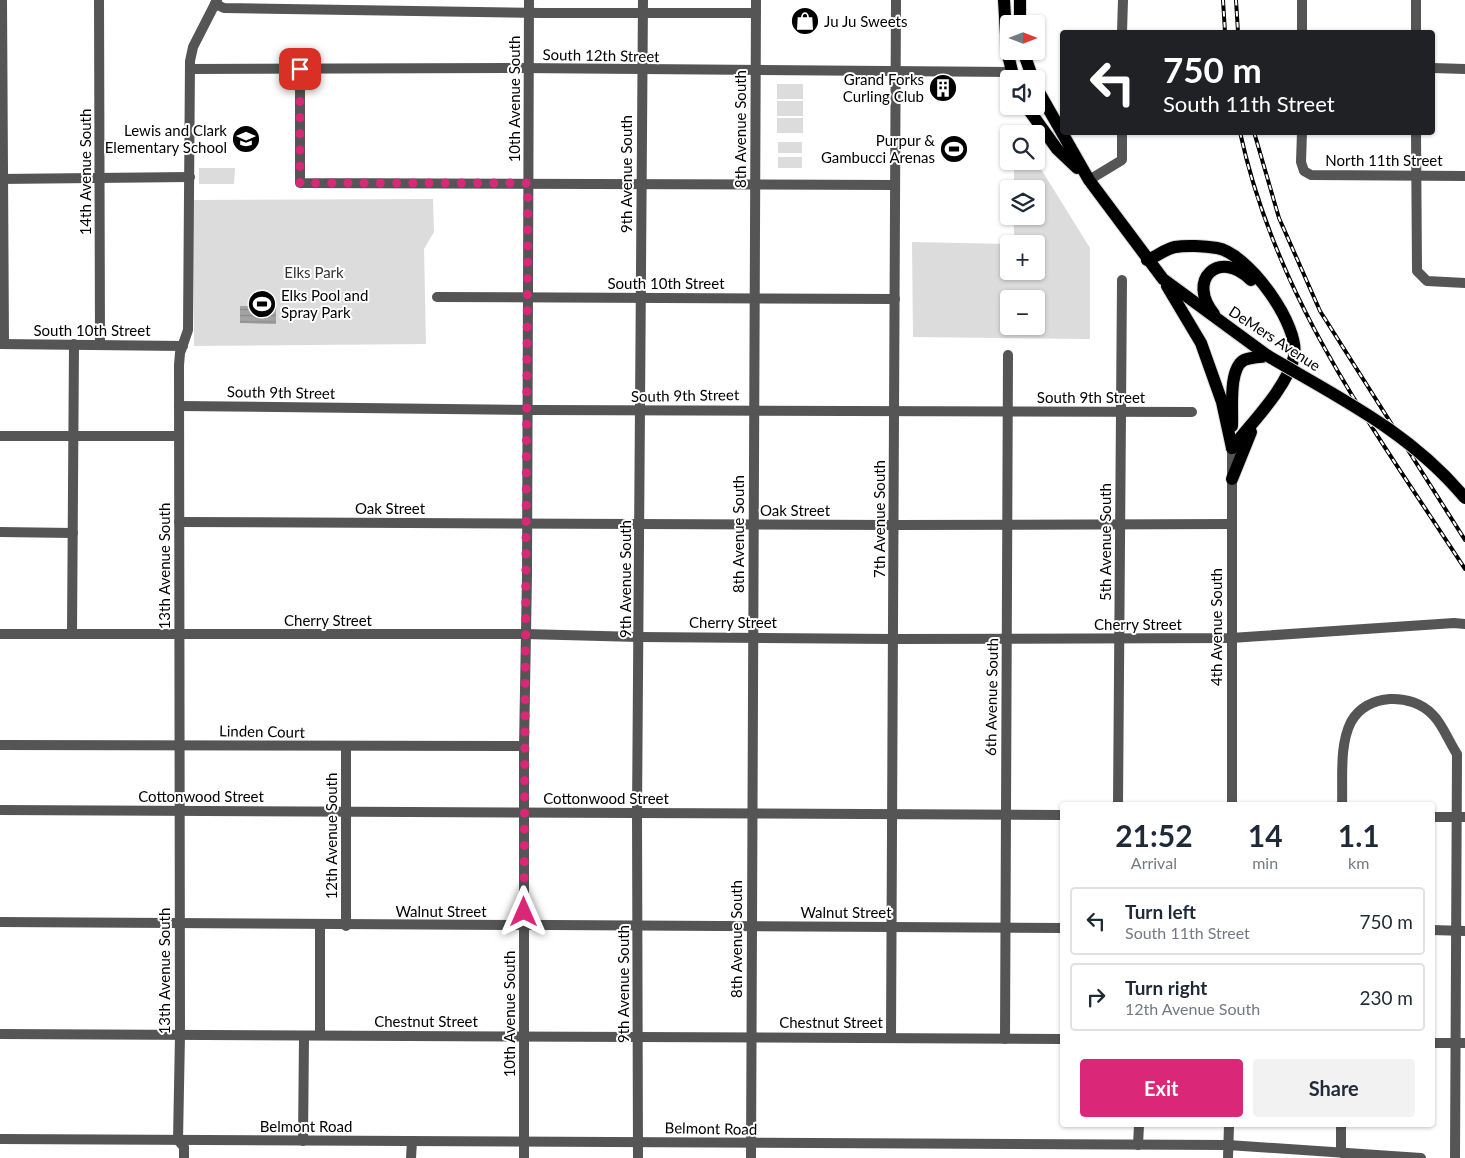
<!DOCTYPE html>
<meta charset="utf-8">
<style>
body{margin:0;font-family:Lato,sans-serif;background:#f2f2f3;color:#1f2937;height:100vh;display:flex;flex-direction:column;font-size:19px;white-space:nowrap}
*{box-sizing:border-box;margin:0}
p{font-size:16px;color:#747a83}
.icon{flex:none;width:28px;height:28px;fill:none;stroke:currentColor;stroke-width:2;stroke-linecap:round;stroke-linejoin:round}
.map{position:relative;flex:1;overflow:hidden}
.sheet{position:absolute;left:1060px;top:802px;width:375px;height:325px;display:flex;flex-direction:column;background:#fff;border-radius:5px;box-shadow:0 1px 4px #0004}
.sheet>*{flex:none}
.banner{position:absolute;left:1060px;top:30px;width:375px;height:105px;border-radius:5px;box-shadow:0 1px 4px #0004;background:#202124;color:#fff;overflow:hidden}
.needle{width:32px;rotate:90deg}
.controls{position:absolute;left:1000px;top:15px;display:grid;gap:10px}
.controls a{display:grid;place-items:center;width:45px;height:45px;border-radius:5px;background:#fff;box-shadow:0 1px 4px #0004;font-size:25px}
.pin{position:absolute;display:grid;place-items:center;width:42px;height:42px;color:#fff;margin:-21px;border-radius:10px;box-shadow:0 2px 8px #0006}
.me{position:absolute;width:55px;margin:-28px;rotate:0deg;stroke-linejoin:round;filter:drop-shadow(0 0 4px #0008)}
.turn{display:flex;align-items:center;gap:18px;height:105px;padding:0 20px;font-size:22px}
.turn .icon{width:65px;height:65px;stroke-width:2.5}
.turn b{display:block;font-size:35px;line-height:42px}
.eta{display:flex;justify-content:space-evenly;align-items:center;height:85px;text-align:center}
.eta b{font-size:30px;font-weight:700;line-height:35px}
.primary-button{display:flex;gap:10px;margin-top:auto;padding:10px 20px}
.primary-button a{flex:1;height:58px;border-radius:5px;background:#db2777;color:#fff;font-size:20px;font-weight:700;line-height:58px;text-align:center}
.primary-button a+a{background:#f2f2f3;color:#1f2937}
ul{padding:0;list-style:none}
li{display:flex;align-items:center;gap:15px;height:68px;margin:0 10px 8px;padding:0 10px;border:2px solid #e0e1e3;border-radius:5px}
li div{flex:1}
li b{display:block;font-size:19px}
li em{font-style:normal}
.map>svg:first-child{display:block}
</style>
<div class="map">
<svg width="1465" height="1158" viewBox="0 0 1465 1158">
<defs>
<pattern id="water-rules" width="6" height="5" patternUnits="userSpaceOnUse" patternTransform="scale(1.25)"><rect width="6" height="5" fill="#a3a3a3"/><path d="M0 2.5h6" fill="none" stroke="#8b8b8b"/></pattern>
</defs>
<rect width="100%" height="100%" fill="#fff"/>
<g fill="#dcdcdc" fill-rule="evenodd">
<rect x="777" y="84" width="26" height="15"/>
<rect x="777" y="101" width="26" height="15"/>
<rect x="777" y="118" width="26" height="15"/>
<rect x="778" y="142" width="24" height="11"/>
<rect x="778" y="157" width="24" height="11"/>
<path d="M1014,161H1036L1090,248V339L913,337L912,242L1009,244V271H1036V244H1014V216H1036V189H1014ZM1009,299H1036V326H1009Z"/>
<polygon points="199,168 235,168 234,184 199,184"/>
<polygon points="433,199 434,232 424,249 426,344 194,346 193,200"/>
</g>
<polygon fill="url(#water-rules)" points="240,306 276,306 276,324 240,323"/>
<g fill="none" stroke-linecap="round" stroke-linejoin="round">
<defs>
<g id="major">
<polyline points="1004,0 1007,51 1014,79"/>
<polyline points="1020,0 1020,24"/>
<polyline points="1023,51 1033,79"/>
<polyline points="1036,87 1089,180 1163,279 1268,356"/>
<polyline points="1026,106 1057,149 1077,168"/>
<path d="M1147,260C1156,257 1165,249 1175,247C1186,245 1205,246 1217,248C1248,253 1301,326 1294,357C1286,389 1252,422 1232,448"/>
<polyline points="1167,286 1201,343 1222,402 1232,448"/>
<path d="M1214,314C1186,280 1219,248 1251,280"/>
<path d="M1232,426C1233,410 1228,369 1244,360C1251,357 1261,357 1268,356"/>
<polyline points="1232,479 1251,432"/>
</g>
</defs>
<use href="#major" stroke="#dbdbdb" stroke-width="14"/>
<g stroke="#555" stroke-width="10">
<polyline points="2,0 4,344"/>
<polyline points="99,0 100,344"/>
<polyline points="1416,0 1416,32"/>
<polyline points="215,4 224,8 541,13 756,13"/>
<polyline points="1122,32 1123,0"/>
<polyline points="1302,32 1302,0"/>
<polyline points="1432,68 1465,69"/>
<polyline points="190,69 519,68 1011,72"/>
<polyline points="300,69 300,183 895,185"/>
<polyline points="1302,132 1301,162 1304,171 1311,175 1465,176"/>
<polyline points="1416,132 1417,271 1427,281 1465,283"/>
<polyline points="0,179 190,177"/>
<polyline points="1089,180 1122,160 1122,132"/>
<polyline points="437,297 895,299"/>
<polyline points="0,344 183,346"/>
<polyline points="179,406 537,410 1192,412"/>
<polyline points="0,436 179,436"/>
<polyline points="179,522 894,525 1232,524"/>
<polyline points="0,532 73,533"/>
<polyline points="0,634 525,634 639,637 893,639 1231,638 1454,623 1465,624"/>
<polyline points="72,634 74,344"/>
<polyline points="0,745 524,746"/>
<polyline points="1118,805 1122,280"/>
<polyline points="1232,805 1232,448"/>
<path d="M1342,805C1343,780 1339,745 1351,722C1367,693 1411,692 1433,715C1443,725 1449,742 1457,754L1455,1158"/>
<polyline points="0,810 1062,815"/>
<polyline points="1432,817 1465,817"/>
<polyline points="0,922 1062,928"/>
<polyline points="320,925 320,1035"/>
<polyline points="346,926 346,747"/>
<polyline points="1432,930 1465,931"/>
<polyline points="0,1034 1062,1039"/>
<polyline points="891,1038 896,0"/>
<polyline points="1005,1039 1008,355"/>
<polyline points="1432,1043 1465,1043"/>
<polyline points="1341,1125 1341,1151 1345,1155"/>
<polyline points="0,1139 1228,1145 1421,1158"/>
<polyline points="303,1141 304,1036"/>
<polyline points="1138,1145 1139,1125"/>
<polyline points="184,1158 184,1147 178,1140 180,1035 179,365 180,353 188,330 190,61 193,47 217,0"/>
<polyline points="411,1158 412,1141"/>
<polyline points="524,1158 524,746 527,576 529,0"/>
<polyline points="638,1158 637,813 643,0"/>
<polyline points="751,1158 756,0"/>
<polyline points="1228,1158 1229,1125"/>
</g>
<use href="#major" stroke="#000" stroke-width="12"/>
<defs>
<g id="rail">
<polyline points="1223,0 1225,32"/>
<polyline points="1236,0 1238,32"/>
<path d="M1240,132C1277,302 1373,427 1465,569"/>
<polyline points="1254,132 1279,218 1320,311 1465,540"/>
</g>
</defs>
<use href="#rail" stroke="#000" stroke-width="4"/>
<use href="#rail" stroke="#fff" stroke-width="2" stroke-dasharray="5.5" stroke-linecap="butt"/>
<defs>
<path id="major-bridge" d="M1268,356C1341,399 1410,432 1465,498"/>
</defs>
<use href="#major-bridge" stroke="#dbdbdb" stroke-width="14" stroke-linecap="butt"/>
<use href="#major-bridge" stroke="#000" stroke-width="12"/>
</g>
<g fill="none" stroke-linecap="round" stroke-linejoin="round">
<polyline stroke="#db2777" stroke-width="9" stroke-dasharray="0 16.2" points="300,69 300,183 528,183 524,912"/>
</g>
<defs>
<symbol id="shop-disc" viewBox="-11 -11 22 22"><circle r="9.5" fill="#000" stroke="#fff"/><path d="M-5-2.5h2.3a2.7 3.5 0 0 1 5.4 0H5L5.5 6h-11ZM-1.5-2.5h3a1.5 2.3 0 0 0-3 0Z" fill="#fff"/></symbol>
<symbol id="building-disc" viewBox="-11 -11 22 22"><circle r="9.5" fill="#000" stroke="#fff"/><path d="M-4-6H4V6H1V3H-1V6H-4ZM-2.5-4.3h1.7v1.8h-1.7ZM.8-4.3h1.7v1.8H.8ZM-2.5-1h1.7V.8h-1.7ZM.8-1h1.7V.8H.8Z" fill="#fff"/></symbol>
<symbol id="school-disc" viewBox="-11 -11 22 22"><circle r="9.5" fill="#000" stroke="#fff"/><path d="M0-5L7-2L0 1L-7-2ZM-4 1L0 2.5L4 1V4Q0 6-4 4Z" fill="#fff"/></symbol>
<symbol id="stadium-disc" viewBox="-11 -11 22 22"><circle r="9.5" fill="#000" stroke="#fff"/><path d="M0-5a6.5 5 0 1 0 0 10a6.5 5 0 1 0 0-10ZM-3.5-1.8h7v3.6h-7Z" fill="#fff"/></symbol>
</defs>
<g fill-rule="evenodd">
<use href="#shop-disc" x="789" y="5" width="32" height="32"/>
<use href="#building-disc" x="927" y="72" width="32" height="32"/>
<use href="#school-disc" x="230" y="123" width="32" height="32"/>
<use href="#stadium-disc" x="938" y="133" width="32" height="32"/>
<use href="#stadium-disc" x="246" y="288" width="32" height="32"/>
</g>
<g text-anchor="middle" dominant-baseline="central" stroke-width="4" stroke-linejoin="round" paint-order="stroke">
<g font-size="15" fill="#000" stroke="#fff" text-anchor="end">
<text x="824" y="21" text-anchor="start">Ju Ju Sweets</text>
<text x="924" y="79">Grand Forks<tspan x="924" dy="17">Curling Club</tspan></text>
<text x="227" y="130">Lewis and Clark<tspan x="227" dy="17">Elementary School</tspan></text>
<text x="935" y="140">Purpur &amp;<tspan x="935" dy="17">Gambucci Arenas</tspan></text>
<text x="281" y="295" text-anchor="start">Elks Pool and<tspan x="281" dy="17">Spray Park</tspan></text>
</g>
<g font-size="15" fill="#000" stroke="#fff">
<text transform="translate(601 55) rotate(1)">South 12th Street</text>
<text transform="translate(514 99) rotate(-90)">10th Avenue South</text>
<text transform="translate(740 129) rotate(-90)">8th Avenue South</text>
<text x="1384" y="160">North 11th Street</text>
<text transform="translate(85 172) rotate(-90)">14th Avenue South</text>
<text transform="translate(626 174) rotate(-90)">9th Avenue South</text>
<text x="666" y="283">South 10th Street</text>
<text x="92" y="330">South 10th Street</text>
<text transform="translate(1275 338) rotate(33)">DeMers Avenue</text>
<text transform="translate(281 392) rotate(1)">South 9th Street</text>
<text transform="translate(685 395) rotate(-1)">South 9th Street</text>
<text x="1091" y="397">South 9th Street</text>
<text x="390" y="508">Oak Street</text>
<text x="795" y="510">Oak Street</text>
<text transform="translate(879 519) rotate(-90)">7th Avenue South</text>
<text transform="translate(738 534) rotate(-90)">8th Avenue South</text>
<text transform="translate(1105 542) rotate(-90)">5th Avenue South</text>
<text transform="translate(164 566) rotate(-90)">13th Avenue South</text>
<text transform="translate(625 579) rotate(-90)">9th Avenue South</text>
<text x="328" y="620">Cherry Street</text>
<text x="733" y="622">Cherry Street</text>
<text x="1138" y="624">Cherry Street</text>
<text transform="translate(1216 627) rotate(-90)">4th Avenue South</text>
<text transform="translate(991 697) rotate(-89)">6th Avenue South</text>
<text transform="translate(262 731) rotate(1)">Linden Court</text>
<text x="201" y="796">Cottonwood Street</text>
<text x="606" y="798">Cottonwood Street</text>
<text transform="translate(331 836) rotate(-90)">12th Avenue South</text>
<text x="441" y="911">Walnut Street</text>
<text x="846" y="912">Walnut Street</text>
<text transform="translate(736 939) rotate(-90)">8th Avenue South</text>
<text transform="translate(164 971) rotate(-90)">13th Avenue South</text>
<text transform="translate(623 984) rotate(-90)">9th Avenue South</text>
<text transform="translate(509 1014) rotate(-90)">10th Avenue South</text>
<text x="426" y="1021">Chestnut Street</text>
<text x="831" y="1022">Chestnut Street</text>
<text x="306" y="1126">Belmont Road</text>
<text transform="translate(711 1128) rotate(1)">Belmont Road</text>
</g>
<g font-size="15" fill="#333" stroke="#fff">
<text x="314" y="272">Elks Park</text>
</g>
</g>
</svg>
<div class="controls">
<a><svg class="needle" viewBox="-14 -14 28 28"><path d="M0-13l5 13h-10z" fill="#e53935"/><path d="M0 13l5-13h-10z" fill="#747a83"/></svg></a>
<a><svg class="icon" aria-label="sound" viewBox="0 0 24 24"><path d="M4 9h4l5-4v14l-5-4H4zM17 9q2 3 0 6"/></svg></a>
<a><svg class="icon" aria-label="search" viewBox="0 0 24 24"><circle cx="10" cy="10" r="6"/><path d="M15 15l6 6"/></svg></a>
<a><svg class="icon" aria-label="layers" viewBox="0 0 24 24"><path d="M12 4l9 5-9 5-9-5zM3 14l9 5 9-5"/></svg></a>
<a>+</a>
<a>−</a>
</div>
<div class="pin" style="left:300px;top:69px;background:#d93025"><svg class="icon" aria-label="arrive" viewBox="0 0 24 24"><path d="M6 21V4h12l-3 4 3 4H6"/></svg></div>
<svg class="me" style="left:524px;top:912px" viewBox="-20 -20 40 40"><path d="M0-17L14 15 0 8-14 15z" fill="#db2777" stroke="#fff" stroke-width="4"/></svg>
<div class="banner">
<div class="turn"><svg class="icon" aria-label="left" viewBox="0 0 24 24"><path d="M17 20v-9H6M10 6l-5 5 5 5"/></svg><div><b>750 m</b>South 11th Street</div></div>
</div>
<section class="sheet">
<div class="eta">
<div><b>21:52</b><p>Arrival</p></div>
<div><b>14</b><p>min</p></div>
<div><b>1.1</b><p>km</p></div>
</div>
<ul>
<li><svg class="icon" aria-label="left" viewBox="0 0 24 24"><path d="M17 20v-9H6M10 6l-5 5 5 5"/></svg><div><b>Turn left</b><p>South 11th Street</p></div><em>750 m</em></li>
<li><svg class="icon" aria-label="right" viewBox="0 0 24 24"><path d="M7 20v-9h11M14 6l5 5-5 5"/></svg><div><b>Turn right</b><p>12th Avenue South</p></div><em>230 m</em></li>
</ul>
<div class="primary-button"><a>Exit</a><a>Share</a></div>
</section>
</div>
